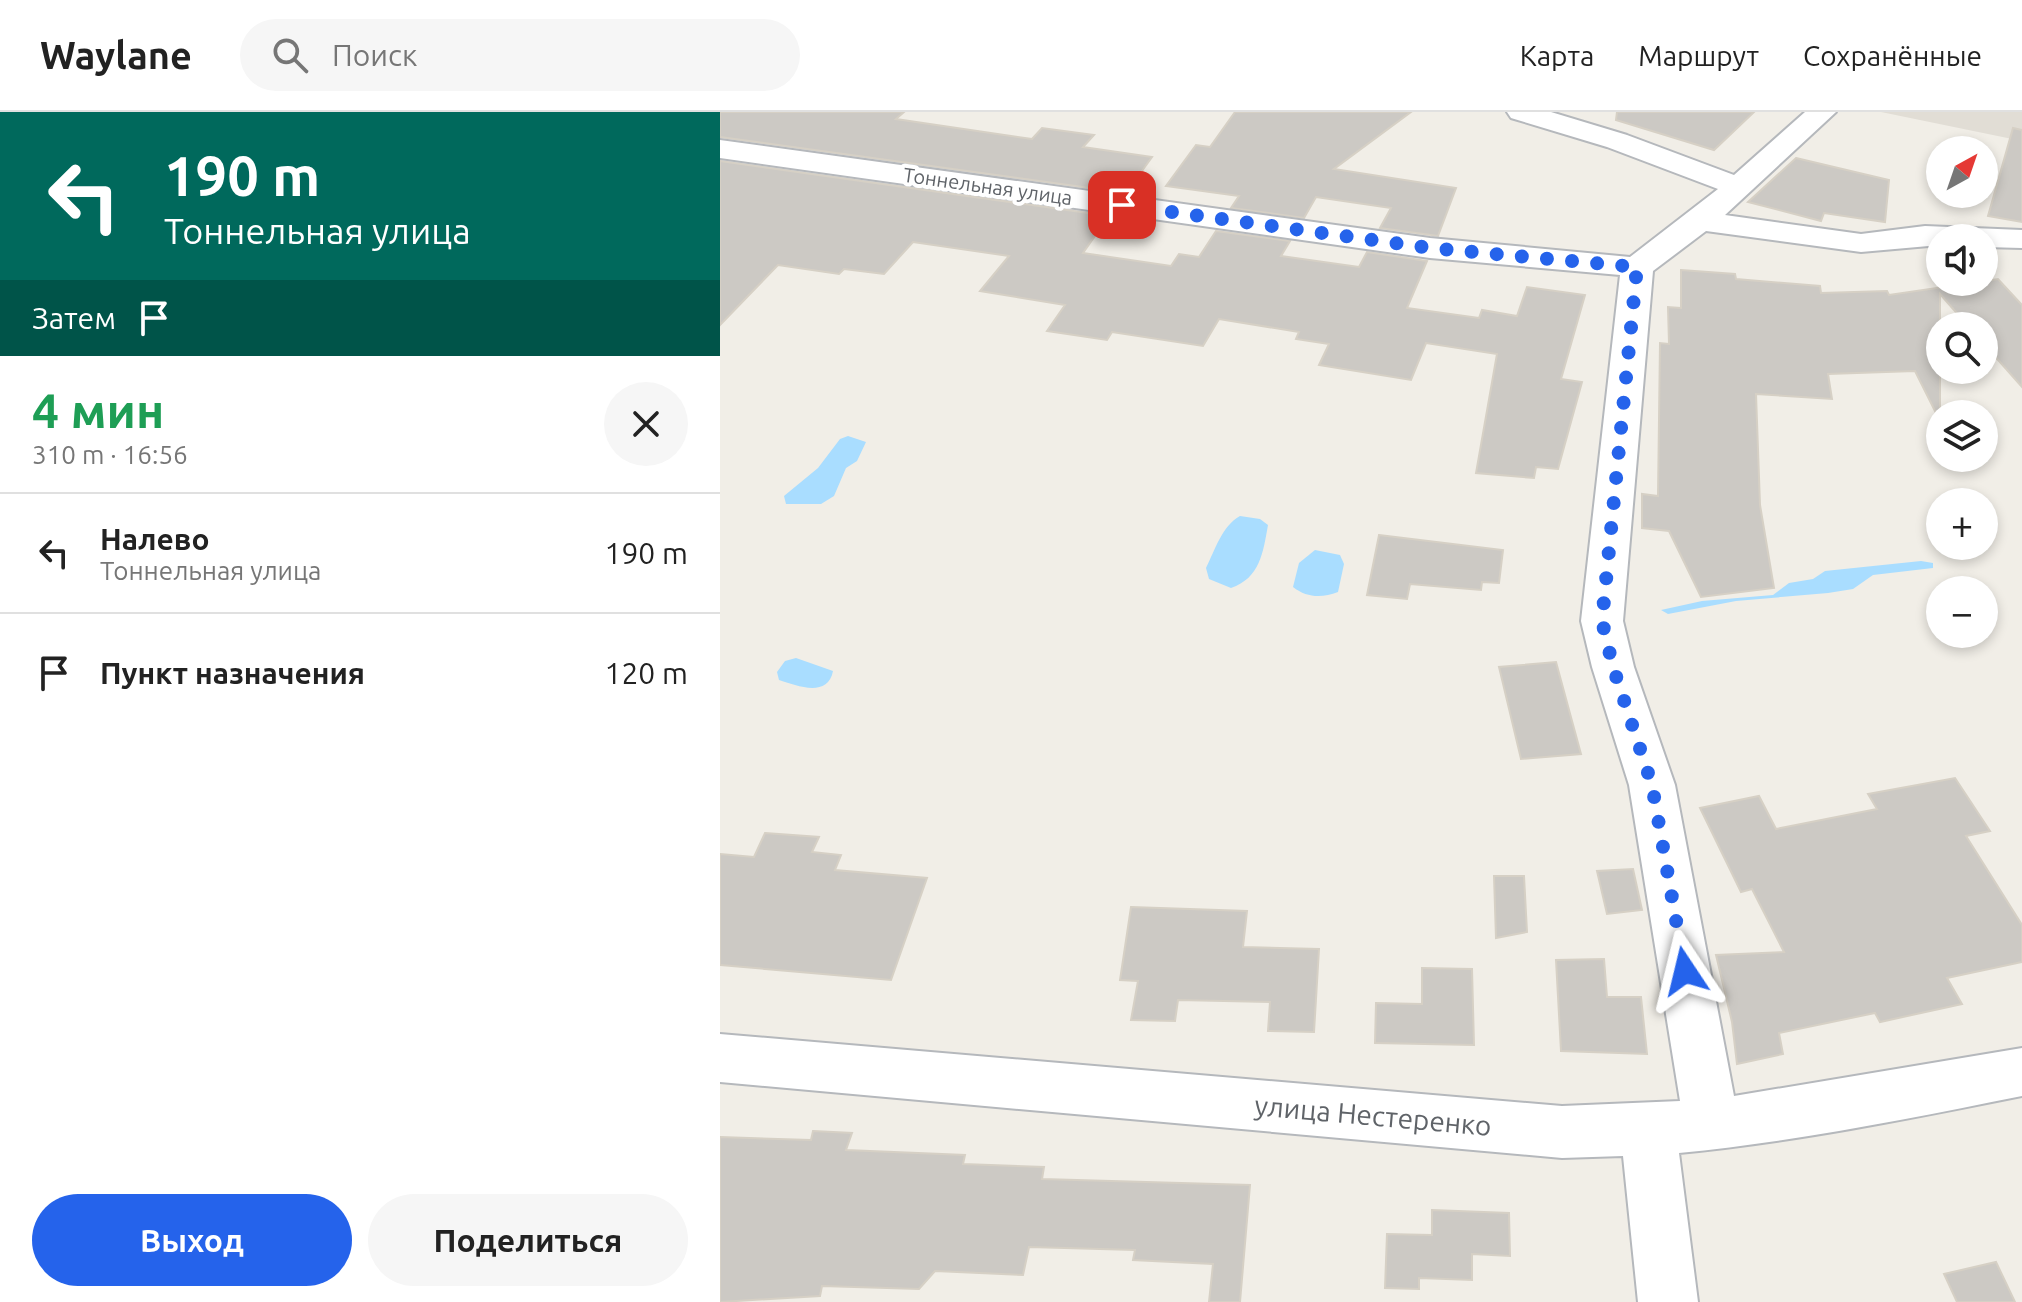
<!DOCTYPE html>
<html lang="ru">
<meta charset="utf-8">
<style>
body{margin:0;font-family:Ubuntu,sans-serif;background:#f6f6f6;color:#222;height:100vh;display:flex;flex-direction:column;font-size:30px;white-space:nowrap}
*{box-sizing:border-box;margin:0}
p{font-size:26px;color:#767676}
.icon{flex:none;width:44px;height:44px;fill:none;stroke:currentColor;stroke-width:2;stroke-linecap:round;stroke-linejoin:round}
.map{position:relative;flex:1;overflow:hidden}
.sheet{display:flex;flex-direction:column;background:#fff;width:720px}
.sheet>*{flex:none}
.guide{background:#00695c;color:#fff;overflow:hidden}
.needle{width:52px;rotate:40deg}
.buttons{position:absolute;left:1206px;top:24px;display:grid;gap:16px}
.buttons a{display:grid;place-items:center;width:72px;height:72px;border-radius:50%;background:#fff;box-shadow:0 4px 12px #0003;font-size:40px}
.pin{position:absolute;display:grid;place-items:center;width:68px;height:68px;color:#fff;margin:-34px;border-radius:16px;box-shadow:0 4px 12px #0006}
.me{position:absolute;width:88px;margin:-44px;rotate:350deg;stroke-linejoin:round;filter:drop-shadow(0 0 6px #0008)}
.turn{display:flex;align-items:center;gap:28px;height:168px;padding:0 32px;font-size:36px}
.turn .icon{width:104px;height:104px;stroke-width:2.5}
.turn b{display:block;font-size:56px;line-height:68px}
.then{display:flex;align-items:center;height:76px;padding:0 32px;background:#0003;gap:16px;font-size:30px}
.round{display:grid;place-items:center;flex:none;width:84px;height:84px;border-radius:42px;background:#f6f6f6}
.summary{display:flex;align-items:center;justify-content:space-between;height:136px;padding:0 32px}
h1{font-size:48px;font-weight:600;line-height:60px;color:#1e9e55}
.primary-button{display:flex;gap:16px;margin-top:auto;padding:16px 32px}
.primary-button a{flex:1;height:92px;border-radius:48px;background:#2563eb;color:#fff;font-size:32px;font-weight:600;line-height:92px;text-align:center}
.primary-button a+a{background:#f6f6f6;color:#222}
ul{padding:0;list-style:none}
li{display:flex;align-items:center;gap:24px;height:120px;padding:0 32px;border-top:2px solid #e0e0e0}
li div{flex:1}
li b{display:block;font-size:30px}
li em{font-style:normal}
header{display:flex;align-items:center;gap:48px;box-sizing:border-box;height:112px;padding:0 40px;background:#fff;border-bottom:2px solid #e0e0e0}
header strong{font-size:38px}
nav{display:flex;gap:44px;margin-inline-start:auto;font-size:28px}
.search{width:560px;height:72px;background:#f6f6f6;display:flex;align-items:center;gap:20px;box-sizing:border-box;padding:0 28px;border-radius:44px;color:#767676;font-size:30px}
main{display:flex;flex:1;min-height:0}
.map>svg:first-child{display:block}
</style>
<header>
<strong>Waylane</strong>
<div class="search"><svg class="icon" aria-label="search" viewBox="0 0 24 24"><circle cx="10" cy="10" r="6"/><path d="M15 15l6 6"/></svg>Поиск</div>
<nav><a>Карта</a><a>Маршрут</a><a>Сохранённые</a></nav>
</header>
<main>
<section class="sheet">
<div class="guide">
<div class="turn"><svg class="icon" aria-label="left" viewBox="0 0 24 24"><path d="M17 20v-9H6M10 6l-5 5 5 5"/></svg><div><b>190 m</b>Тоннельная улица</div></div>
<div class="then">Затем<svg class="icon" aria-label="arrive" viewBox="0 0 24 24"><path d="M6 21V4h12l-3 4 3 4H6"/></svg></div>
</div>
<div class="summary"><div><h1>4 мин</h1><p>310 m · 16:56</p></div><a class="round"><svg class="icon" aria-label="close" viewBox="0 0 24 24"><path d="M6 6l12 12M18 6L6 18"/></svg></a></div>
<ul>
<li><svg class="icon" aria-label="left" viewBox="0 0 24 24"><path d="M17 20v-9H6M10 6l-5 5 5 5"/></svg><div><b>Налево</b><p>Тоннельная улица</p></div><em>190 m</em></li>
<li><svg class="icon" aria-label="arrive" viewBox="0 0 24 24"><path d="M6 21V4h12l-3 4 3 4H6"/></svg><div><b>Пункт назначения</b></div><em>120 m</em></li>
</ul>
<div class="primary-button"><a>Выход</a><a>Поделиться</a></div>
</section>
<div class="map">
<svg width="1302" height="1190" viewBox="0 0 1302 1190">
<rect width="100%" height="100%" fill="#f1eee7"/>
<polygon fill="#e1ddd5" points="1161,0 1302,0 1302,29"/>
<g fill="#a9ddff">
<polygon points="128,324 146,330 137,349 126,356 114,384 101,392 66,392 64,384 98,356 120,327"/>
<path d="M520,404L540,407L548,413C543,441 540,466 511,476L489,467L486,456C495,438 502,414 520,404Z"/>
<path d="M595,438L620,443L624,452L618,480C602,486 587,486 573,475L579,451Z"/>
<polygon points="1201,449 1213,451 1213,456 1153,463 1133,477 1108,481 1016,489 948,502 941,498 982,489 1053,483 1069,471 1093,467 1105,459"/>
<path d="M76,546L113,559C108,586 77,574 59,568L57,560L65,549Z"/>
</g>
<g fill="#ccc9c4" stroke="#d6d0c5" stroke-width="2">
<polygon points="0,0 184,0 176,7 312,27 322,16 374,23 363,35 432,45 406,81 0,25"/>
<polygon points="515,0 691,0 614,57 736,76 718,124 660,116 671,96 596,85 584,106 511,96 519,84 446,74 476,33 490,35"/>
<polygon points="897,0 1034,0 994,38 896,8"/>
<polygon points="1293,16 1302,18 1302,110 1268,104"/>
<polygon points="1076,46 1169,68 1165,110 1104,101 1101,109 1028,90"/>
<polygon points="0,49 389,104 363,141 451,154 459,142 479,145 496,119 570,129 561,144 639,155 647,140 707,149 687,196 759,206 762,198 797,204 807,175 865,183 841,267 862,270 838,357 816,355 814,366 756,361 777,242 706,231 691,268 599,253 609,232 576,227 579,220 499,207 483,234 392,220 387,228 327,219 345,193 260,179 289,144 193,130 164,162 124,157 119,162 58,153 0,213"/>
<polygon points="961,158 1015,162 1016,167 1100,174 1101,181 1167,179 1169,183 1278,167 1302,193 1302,275 1264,232 1264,214 1248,214 1220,182 1220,309 1195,259 1108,262 1112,287 1036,282 1040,393 1054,476 981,485 949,419 922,416 922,382 938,384 940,231 949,232 948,195 961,196"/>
<polygon points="659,423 783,438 779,471 762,470 761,478 690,472 687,487 647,483"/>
<polygon points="836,550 861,642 801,647 779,555"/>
<polygon points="1235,666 1270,719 1246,724 1302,813 1302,850 1227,866 1242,892 1160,910 1155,901 1059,921 1063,942 1017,952 1012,910 996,843 1064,840 1032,777 1021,780 980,696 1039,684 1056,717 1157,697 1148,682"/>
<polygon points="45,721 99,725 92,740 121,743 115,758 207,766 171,868 0,853 0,742 34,745"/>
<polygon points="913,757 922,798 887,802 877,759"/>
<polygon points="774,764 804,764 807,820 776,826"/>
<polygon points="411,795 527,799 523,835 599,837 594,920 548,919 550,890 458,888 455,909 411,908 418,869 400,868"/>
<polygon points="884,847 887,885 921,885 927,942 841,939 836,848"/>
<polygon points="702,856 752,857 754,933 655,931 656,891 702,892"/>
<polygon points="93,1019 132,1021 126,1038 245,1043 243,1052 324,1055 322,1067 530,1073 520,1190 489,1190 493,1152 413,1148 415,1138 309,1135 303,1163 215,1159 199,1177 102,1174 100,1184 0,1190 0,1025 91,1028"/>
<polygon points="712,1098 789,1101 790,1144 752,1142 752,1168 699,1166 699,1177 665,1176 667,1122 712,1123"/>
<polygon points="1276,1150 1295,1190 1237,1190 1224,1162"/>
</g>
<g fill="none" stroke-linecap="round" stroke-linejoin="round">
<defs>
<path id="minor" d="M787,0H831L907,23L1014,63L1085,0H1116L1005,103L1141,122L1205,114L1302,118V136L1264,135V126H1220V133L1141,140L986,119L933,159L903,509L914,555L955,673L1014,984L1302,936V984C1188,1007 1073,1030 959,1041L978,1190H918L903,1044L842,1046L0,970V922L842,994L960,989L909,673L872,555L861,509L900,163L710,146L0,46V28L710,126L910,145L998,77L887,35L791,6Z"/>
</defs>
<use href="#minor" stroke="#b5b8bc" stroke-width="4"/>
<use href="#minor" fill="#fff" fill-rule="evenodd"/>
</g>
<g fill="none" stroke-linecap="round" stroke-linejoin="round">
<polyline stroke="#2563eb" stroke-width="14" stroke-dasharray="0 25.2" points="402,93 710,136 917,155 882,509 893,555 932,673 965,859"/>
</g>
<g text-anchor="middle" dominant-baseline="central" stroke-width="8" stroke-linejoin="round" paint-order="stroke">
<g font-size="20" fill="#5f6368" stroke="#fff">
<text transform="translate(268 74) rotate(8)">Тоннельная улица</text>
</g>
<g font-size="28" fill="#5f6368" stroke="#fff">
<text transform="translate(653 1003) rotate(5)">улица Нестеренко</text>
</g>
</g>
</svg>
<div class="buttons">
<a><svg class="needle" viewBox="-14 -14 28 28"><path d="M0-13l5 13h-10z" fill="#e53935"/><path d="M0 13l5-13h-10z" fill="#767676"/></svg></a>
<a><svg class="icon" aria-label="sound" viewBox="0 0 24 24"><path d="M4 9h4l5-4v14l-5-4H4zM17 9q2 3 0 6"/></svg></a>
<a><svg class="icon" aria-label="search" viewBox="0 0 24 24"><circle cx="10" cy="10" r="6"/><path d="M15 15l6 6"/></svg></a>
<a><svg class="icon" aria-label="layers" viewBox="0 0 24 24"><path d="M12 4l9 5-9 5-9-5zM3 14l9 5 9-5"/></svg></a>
<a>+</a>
<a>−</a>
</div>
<div class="pin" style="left:402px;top:93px;background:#d93025"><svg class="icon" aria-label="arrive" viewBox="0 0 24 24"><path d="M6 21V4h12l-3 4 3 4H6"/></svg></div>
<svg class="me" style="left:965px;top:859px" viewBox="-20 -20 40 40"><path d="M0-17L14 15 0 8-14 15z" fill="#2563eb" stroke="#fff" stroke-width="4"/></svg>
</div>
</main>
